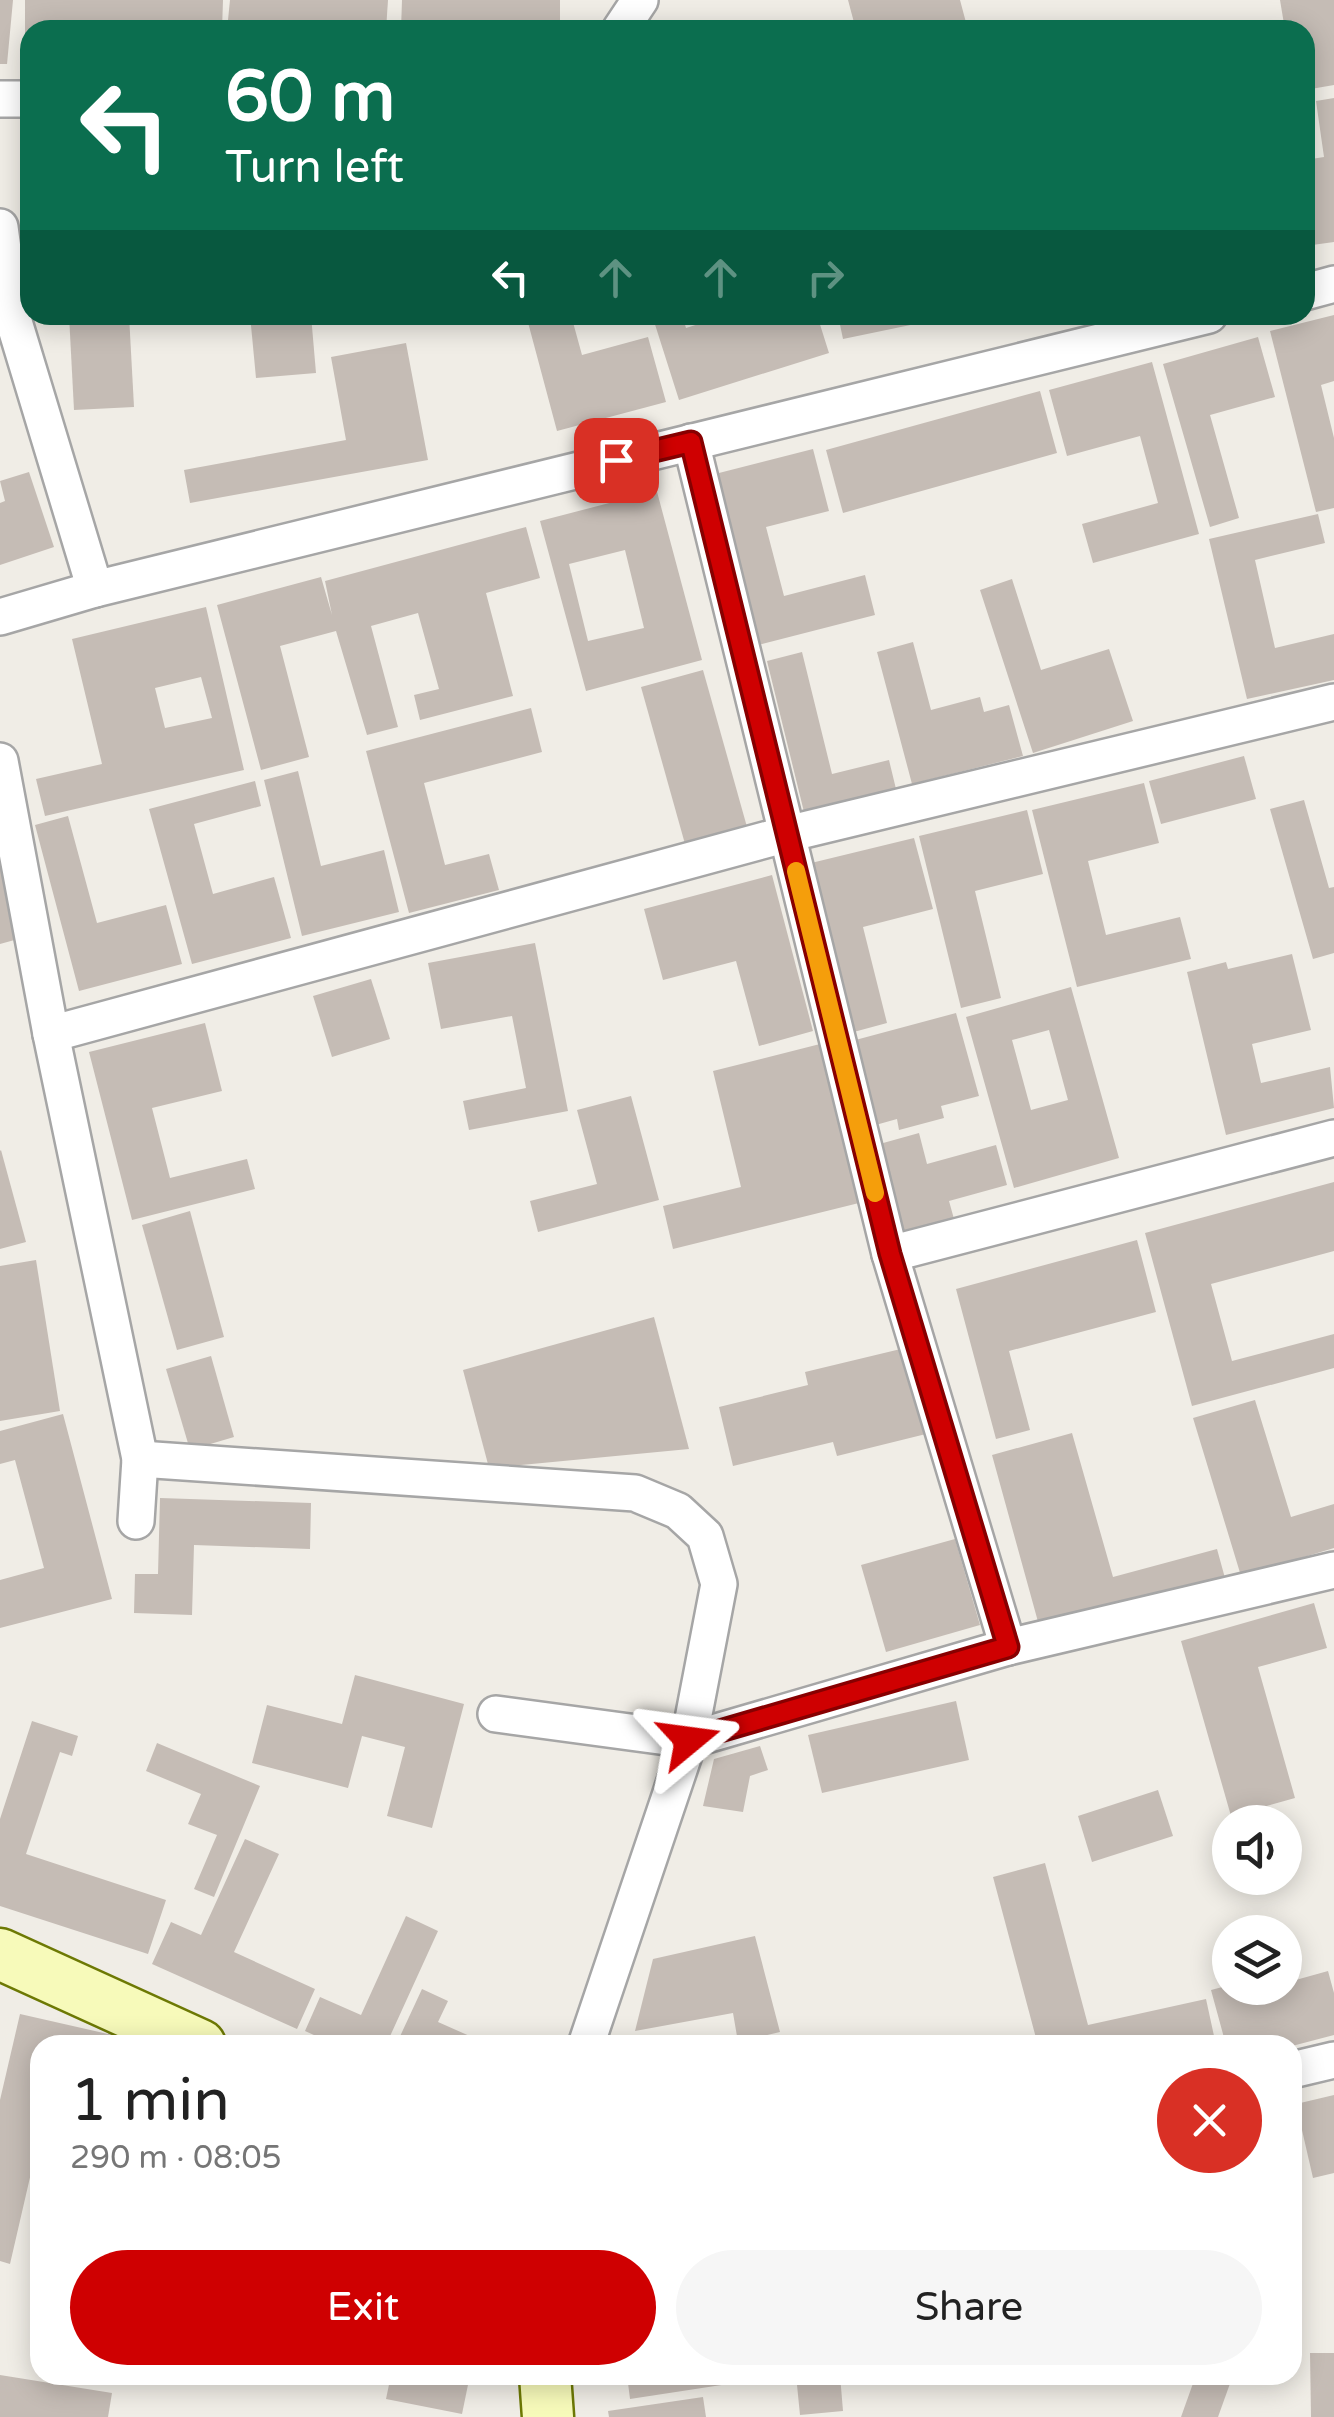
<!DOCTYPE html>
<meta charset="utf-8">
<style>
body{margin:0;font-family:"Varela Round",sans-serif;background:#f6f6f6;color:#222;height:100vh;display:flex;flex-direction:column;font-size:38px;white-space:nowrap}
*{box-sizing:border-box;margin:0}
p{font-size:32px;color:#767676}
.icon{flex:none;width:55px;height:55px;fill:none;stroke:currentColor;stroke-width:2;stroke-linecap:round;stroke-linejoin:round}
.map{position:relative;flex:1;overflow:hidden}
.sheet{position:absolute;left:30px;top:2035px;width:1272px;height:350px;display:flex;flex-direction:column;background:#fff;border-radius:30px;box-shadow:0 5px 25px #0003}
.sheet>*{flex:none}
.banner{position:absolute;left:20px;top:20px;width:1295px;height:305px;border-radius:30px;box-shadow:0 5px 25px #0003;background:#0b6e4f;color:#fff;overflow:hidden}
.fabs{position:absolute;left:1212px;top:1805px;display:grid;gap:20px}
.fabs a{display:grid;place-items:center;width:90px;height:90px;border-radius:50%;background:#fff;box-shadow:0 5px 25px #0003;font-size:50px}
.pin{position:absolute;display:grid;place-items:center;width:85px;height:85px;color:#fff;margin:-42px;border-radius:20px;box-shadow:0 5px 15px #0006}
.me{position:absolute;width:110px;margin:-55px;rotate:74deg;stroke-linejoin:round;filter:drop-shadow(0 0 8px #0008)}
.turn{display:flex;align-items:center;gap:35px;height:210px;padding:0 40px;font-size:45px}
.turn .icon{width:130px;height:130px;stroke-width:2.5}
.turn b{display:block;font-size:70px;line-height:85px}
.lanes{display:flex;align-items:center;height:95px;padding:0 40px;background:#0003;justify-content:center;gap:50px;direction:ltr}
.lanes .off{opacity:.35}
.round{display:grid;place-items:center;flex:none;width:105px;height:105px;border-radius:52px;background:#f6f6f6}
.overview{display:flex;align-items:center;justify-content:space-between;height:170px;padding:0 40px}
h1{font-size:60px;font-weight:600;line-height:75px}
.action{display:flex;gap:20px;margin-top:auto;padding:20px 40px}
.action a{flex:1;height:115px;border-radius:60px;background:#cf0001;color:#fff;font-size:40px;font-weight:600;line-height:115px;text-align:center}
.action a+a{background:#f6f6f6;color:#222}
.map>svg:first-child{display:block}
</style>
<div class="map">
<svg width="1334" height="2417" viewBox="0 0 1334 2417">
<rect width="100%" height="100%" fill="#f0ede6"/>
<g fill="#c5bcb5" fill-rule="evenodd">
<polygon points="0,0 13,0 7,64 0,64"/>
<polygon points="25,0 223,0 222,30 30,30 30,66 25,66"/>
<polygon points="230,0 388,0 386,30 227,30"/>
<polygon points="402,0 560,0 560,30 401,30"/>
<polygon points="848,0 960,0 968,30 856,30"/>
<polygon points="1280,0 1334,0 1334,85 1305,90 1305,30 1285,30"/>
<polygon points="1334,98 1334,242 1305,246 1305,160 1324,157 1316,101"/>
<polygon points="69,315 129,315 134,407 74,410"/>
<polygon points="250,315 311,315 316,373 256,378"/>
<polygon points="526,315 571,315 582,355 648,337 666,402 557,431"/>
<polygon points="652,315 682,315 686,328 727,315 817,315 829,353 679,400"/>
<polygon points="838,315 949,315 949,317 843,339"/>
<polygon points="1334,315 1334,381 1321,385 1334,438 1334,508 1316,512 1270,331"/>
<polygon points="1258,337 1275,397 1210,415 1239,518 1210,527 1163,364"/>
<polygon points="406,343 428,460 190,503 184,470 346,440 331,357"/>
<polygon points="1152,362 1199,534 1093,563 1082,524 1158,503 1140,436 1067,456 1049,390"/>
<polygon points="1040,391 1057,453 843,513 826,450"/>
<polygon points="813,449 829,511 766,527 784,596 865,575 875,615 758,645 715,474"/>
<polygon points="29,472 54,547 0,565 0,503 5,501 0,481"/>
<path d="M652,473L702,660L586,691L540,521L617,501L612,484ZM625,550L644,628L588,641L569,564Z"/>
<polygon points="1318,514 1325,543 1255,560 1275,648 1334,634 1334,680 1247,699 1209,539"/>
<polygon points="526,527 540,578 486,593 513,696 420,720 414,695 439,689 418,613 371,626 398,727 367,735 336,631 280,646 309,757 261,770 217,605 321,577 332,615 325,581"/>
<polygon points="1012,579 1041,670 1109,649 1133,721 1033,753 980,590"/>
<path d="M206,607L244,770L45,816L36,779L102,764L72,639ZM201,677L212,718L165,728L155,688Z"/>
<polygon points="913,642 931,710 980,697 984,712 1009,705 1023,756 912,784 877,652"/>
<polygon points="802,652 832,774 889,760 896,789 804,812 767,661"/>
<polygon points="703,670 747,827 685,844 641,687"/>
<polygon points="531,708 542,752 424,783 445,865 489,854 499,890 409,913 366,751"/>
<polygon points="1244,756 1256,799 1161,824 1149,781"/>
<polygon points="298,771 321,866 384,850 399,912 302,936 264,780"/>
<polygon points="255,781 261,806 194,824 213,894 274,877 291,938 192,964 149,809"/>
<polygon points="1144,783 1159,843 1088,861 1106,935 1180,917 1191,959 1077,987 1032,810"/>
<polygon points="1304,800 1329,888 1334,887 1334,953 1313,959 1270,809"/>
<polygon points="1027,810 1043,874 975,891 1001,998 961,1008 919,836"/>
<polygon points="68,816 97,923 166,905 182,964 79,991 35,825"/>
<polygon points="914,838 933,909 863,927 887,1023 850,1033 807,864"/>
<polygon points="0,841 29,936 0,944"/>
<polygon points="772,875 813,1031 759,1046 736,961 663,980 644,909"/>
<polygon points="535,943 568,1111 469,1130 463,1101 526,1088 512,1016 441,1029 428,963"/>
<polygon points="1292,954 1311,1030 1252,1044 1261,1083 1330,1067 1334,1108 1226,1135 1187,972 1226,962 1228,969"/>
<polygon points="371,979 390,1039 332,1057 313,996"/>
<path d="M1071,987L1119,1158L1014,1188L966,1017ZM1049,1030L1068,1100L1031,1110L1012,1040Z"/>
<polygon points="956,1013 979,1096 941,1106 944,1118 899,1130 897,1119 872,1126 848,1042"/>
<polygon points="205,1023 222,1091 152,1108 170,1178 247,1159 255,1189 132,1220 89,1052"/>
<polygon points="820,1044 859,1203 673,1249 663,1206 741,1187 713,1071"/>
<polygon points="631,1096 659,1200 538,1232 530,1201 597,1184 577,1110"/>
<polygon points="919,1133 927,1164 996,1145 1007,1185 949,1201 954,1219 901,1233 876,1145"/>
<polygon points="1,1150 26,1242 0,1249 0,1151"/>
<polygon points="1334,1182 1334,1251 1211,1284 1232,1361 1334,1334 1334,1368 1192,1406 1145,1233"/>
<polygon points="190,1211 224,1337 177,1350 142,1225"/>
<polygon points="1137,1240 1156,1312 1009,1351 1030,1430 996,1439 956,1289"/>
<polygon points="36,1260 60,1411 0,1421 0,1266"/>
<polygon points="654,1317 689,1449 489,1468 463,1370"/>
<polygon points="909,1347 930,1433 837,1456 833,1442 733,1466 719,1407 808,1385 805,1372"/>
<polygon points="211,1356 234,1437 190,1450 166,1369"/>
<polygon points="1255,1400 1291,1517 1334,1504 1334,1548 1241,1576 1193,1418"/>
<polygon points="63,1414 112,1599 0,1628 0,1580 44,1568 15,1460 0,1464 0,1431"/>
<polygon points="1072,1433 1113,1577 1217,1549 1225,1578 1040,1629 992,1455"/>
<polygon points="160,1498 311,1503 310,1549 194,1545 192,1615 134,1613 135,1574 158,1574"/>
<polygon points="955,1539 980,1625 886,1652 861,1565"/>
<polygon points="1314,1603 1327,1648 1258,1667 1295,1798 1231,1816 1181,1641"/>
<polygon points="355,1675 464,1704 432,1828 387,1816 405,1747 362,1736 348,1788 252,1763 267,1705 342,1724"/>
<polygon points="956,1701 969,1760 822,1793 808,1735"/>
<polygon points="32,1721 78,1736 72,1756 60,1752 26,1854 166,1900 148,1954 0,1906 0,1819"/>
<polygon points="157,1743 260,1786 214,1897 194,1889 217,1835 188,1824 201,1794 146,1771"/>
<polygon points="760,1746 768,1770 750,1776 743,1812 703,1806 714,1759"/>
<polygon points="1158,1790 1173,1836 1092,1862 1078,1816"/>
<polygon points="245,1839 279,1854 234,1952 315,1989 297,2029 152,1964 171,1922 201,1935"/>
<polygon points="1045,1863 1088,2025 1206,1999 1216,2045 1048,2045 1046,2035 1036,2038 993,1877"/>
<polygon points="406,1916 438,1931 386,2045 336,2045 305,2031 320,1997 361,2015"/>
<polygon points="755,1936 780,2032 738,2042 733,2013 635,2031 653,1959"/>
<polygon points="1328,1971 1334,1993 1334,2035 1292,2046 1226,2045 1211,1990 1230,1985 1235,1988 1237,1996 1267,1988 1285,1988 1285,1983"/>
<polygon points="422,1989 448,2001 438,2022 490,2045 396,2045"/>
<polygon points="20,2014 108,2034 109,2029 141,2036 139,2045 40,2045 40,2134 10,2264 0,2261 0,2100"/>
<polygon points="1334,2095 1334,2173 1313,2178 1296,2104"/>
<polygon points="1310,2353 1334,2353 1334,2417 1311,2417"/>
<polygon points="0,2375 112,2393 108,2417 0,2417"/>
<polygon points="391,2375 470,2375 462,2414 386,2399"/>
<polygon points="627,2375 774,2375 774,2377 630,2399"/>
<polygon points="796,2375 840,2375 843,2411 800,2415"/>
<polygon points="1196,2375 1232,2378 1218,2417 1181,2417"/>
<polygon points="703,2397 706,2417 609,2417 608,2411"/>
</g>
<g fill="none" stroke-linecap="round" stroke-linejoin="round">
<defs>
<g id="street">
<polyline points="620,30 640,0"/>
<polyline points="0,99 30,99"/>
<polyline points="0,227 12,315 95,589"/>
<polyline points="1305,292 1334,284"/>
<polyline points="691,442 890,1254 1008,1647"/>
<polyline points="0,617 95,589 1209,315"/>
<polyline points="0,761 51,1034 140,1459 136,1521"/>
<polyline points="51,1034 787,834 1334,702"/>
<polyline points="890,1254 1334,1138"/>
<polyline points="140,1459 635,1493 678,1511 705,1536 719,1584 689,1740 586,2045"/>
<polyline points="496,1714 689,1740 1008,1647 1334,1570"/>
<polyline points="1292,2070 1334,2060"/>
</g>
<g id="secondary">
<polyline points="0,1954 200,2045"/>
<polyline points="545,2375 548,2417"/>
</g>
</defs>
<use href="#street" stroke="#a6a6a6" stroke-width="40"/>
<use href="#secondary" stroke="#6d7904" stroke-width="55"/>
<use href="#street" stroke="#fff" stroke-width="35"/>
<use href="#secondary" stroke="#f7faba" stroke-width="50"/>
</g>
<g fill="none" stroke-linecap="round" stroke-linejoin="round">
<defs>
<polyline id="route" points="616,460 691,442 890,1254 1008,1647 689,1740"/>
</defs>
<use href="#route" stroke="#870001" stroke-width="25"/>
<use href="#route" stroke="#cf0001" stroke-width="18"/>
<polyline stroke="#f59e0b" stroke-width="18" points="796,871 875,1193"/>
</g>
</svg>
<div class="fabs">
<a><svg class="icon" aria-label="sound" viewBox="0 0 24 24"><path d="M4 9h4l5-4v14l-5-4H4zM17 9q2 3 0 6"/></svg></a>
<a><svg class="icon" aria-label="layers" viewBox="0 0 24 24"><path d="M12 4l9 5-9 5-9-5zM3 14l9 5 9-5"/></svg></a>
</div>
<div class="pin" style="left:616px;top:460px;background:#d93025"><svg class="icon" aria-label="arrive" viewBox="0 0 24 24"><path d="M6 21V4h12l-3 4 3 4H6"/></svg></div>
<svg class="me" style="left:689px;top:1740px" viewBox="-20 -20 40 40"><path d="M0-17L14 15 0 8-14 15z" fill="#cf0001" stroke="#fff" stroke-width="4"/></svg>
<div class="banner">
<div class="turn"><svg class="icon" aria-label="left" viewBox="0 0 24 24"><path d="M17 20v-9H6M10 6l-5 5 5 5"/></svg><div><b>60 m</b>Turn left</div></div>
<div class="lanes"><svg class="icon" aria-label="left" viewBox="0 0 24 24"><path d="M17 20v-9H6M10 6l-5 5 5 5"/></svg><svg class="icon off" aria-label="ahead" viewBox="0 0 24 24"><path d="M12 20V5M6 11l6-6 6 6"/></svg><svg class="icon off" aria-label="ahead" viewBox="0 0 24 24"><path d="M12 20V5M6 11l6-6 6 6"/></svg><svg class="icon off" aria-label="right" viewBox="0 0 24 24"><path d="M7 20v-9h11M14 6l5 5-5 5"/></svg></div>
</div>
<section class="sheet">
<div class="overview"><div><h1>1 min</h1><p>290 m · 08:05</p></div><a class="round" style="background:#d93025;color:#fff"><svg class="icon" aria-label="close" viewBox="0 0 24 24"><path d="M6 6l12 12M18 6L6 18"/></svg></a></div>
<div class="action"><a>Exit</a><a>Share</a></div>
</section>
</div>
